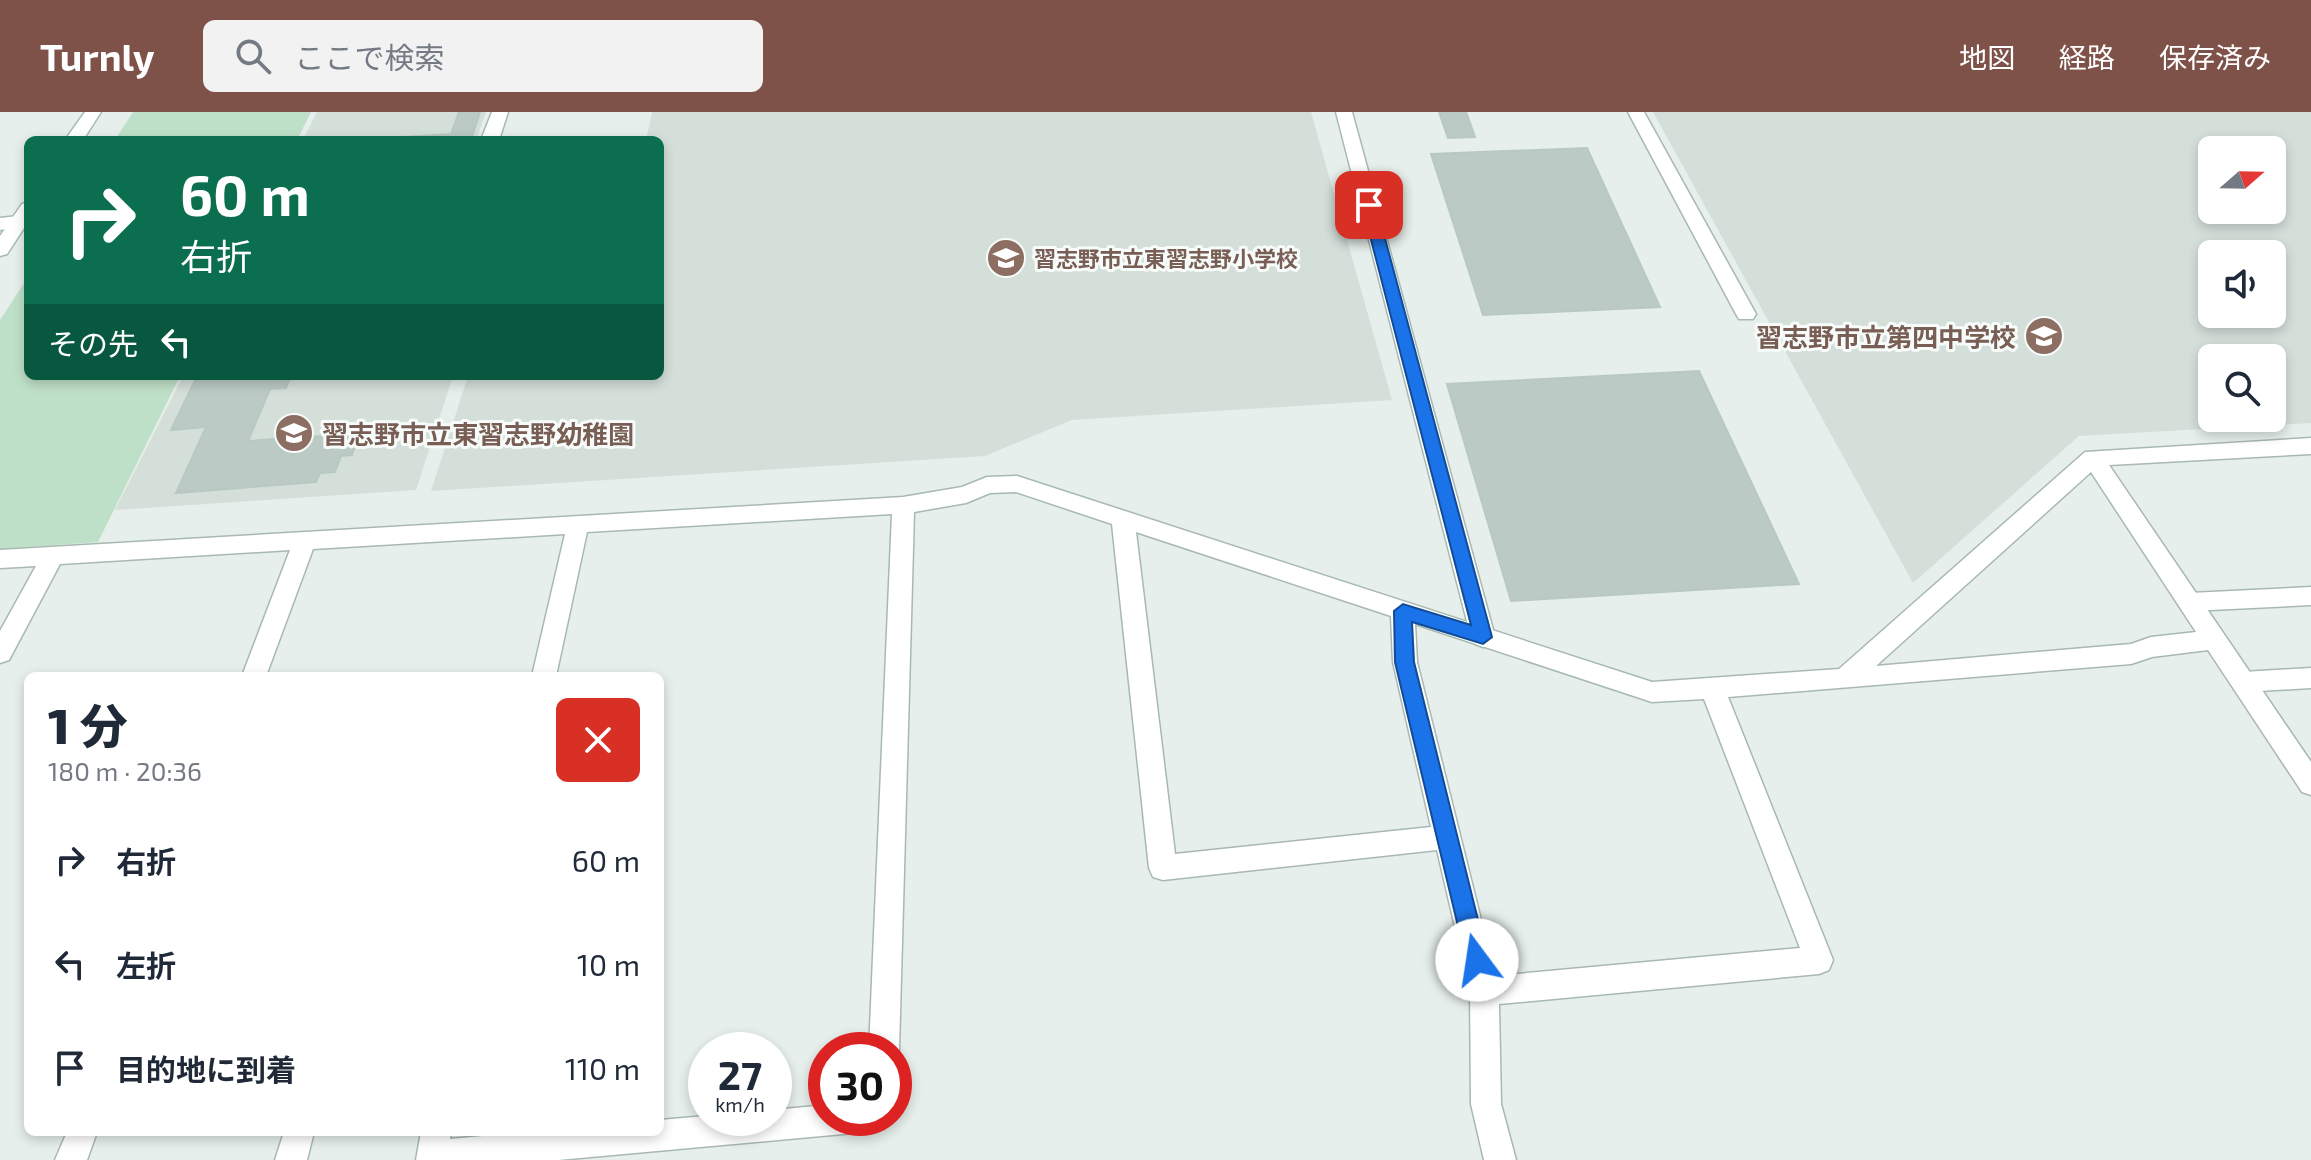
<!DOCTYPE html>
<html lang="ja">
<meta charset="utf-8">
<style>
body{margin:0;font-family:"Exo 2","Noto Sans JP",sans-serif;background:#f2f2f3;color:#1f2937;height:100vh;display:flex;flex-direction:column;font-size:30px;white-space:nowrap}
*{box-sizing:border-box;margin:0}
p{font-size:26px;color:#747a83}
.icon{flex:none;width:44px;height:44px;fill:none;stroke:currentColor;stroke-width:2;stroke-linecap:round;stroke-linejoin:round}
.map{position:relative;flex:1;overflow:hidden}
.drawer{position:absolute;left:24px;top:560px;width:640px;height:464px;display:flex;flex-direction:column;background:#fff;border-radius:12px;box-shadow:0 4px 12px #0003}
.drawer>*{flex:none}
.hud{position:absolute;left:24px;top:24px;width:640px;height:244px;border-radius:12px;box-shadow:0 4px 12px #0003;background:#0b6e4f;color:#fff;overflow:hidden}
.needle{width:52px;rotate:70deg}
.controls{position:absolute;left:2198px;top:24px;display:grid;gap:16px}
.controls a{display:grid;place-items:center;width:88px;height:88px;border-radius:12px;background:#fff;box-shadow:0 4px 12px #0003;font-size:40px}
.speed{position:absolute;left:688px;top:920px;display:flex;gap:16px;font-size:40px;font-weight:700;text-align:center}
.speed>*{display:grid;place-content:center;width:104px;height:104px;border-radius:50%;background:#fff;box-shadow:0 4px 12px #0003;line-height:1}
.speed small{font-size:20px;font-weight:400}
.speed .limit{border:12px solid #d22;background:#fff;color:#111}
.pin{position:absolute;display:grid;place-items:center;width:68px;height:68px;color:#fff;margin:-34px;border-radius:16px;box-shadow:0 4px 12px #0006}
.me{position:absolute;width:88px;margin:-44px;rotate:346deg;stroke-linejoin:round;filter:drop-shadow(0 0 6px #0008)}
.turn{display:flex;align-items:center;gap:28px;height:168px;padding:0 24px;font-size:36px}
.turn .icon{width:104px;height:104px;stroke-width:2.5}
.turn b{display:block;font-size:56px;line-height:68px}
.then{display:flex;align-items:center;height:76px;padding:0 24px;background:#0003;gap:16px;font-size:30px}
.round{display:grid;place-items:center;flex:none;width:84px;height:84px;border-radius:12px;background:#f2f2f3}
.overview{display:flex;align-items:center;justify-content:space-between;height:136px;padding:0 24px}
h1{font-size:48px;font-weight:800;line-height:60px}
ul{padding:0;list-style:none}
li{display:flex;align-items:center;gap:24px;height:104px;padding:0 24px}
li div{flex:1}
li b{display:block;font-size:30px}
li em{font-style:normal}
header{display:flex;align-items:center;gap:48px;box-sizing:border-box;height:112px;padding:0 40px;background:#7f5249;color:#fff}
header strong{font-size:38px}
nav{display:flex;gap:44px;margin-inline-start:auto;font-size:28px}
.search{width:560px;height:72px;background:#f2f2f3;display:flex;align-items:center;gap:20px;box-sizing:border-box;padding:0 28px;border-radius:12px;color:#747a83;font-size:30px}
.map>svg:first-child{display:block}
</style>
<header>
<strong>Turnly</strong>
<div class="search"><svg class="icon" aria-label="search" viewBox="0 0 24 24"><circle cx="10" cy="10" r="6"/><path d="M15 15l6 6"/></svg>ここで検索</div>
<nav><a>地図</a><a>経路</a><a>保存済み</a></nav>
</header>
<div class="map">
<svg width="2311" height="1048" viewBox="0 0 2311 1048">
<rect width="100%" height="100%" fill="#e6efeb"/>
<g fill="#d4dfda" fill-rule="evenodd">
<polygon points="317,0 486,0 476,28 303,28"/>
<polygon points="652,0 1311,0 1392,288 1072,308 985,344 431,379 468,264 660,264 660,28 646,28"/>
<path d="M1653,0H2311V311L2079,324L1913,471ZM2212,38H2272V98H2212ZM2212,142H2272V202H2212ZM2212,246H2272V306H2212Z"/>
<polygon points="183,264 453,264 416,378 115,398"/>
</g>
<g fill="#bfe0c8">
<polygon points="133,0 311,0 297,28 115,28"/>
<polygon points="28,165 28,264 180,264 98,430 0,437 0,208"/>
</g>
<g fill="#bbcac4" stroke="#b8c9c2" stroke-width="2">
<polygon points="459,0 480,0 471,28 356,28 451,22"/>
<polygon points="1439,0 1466,0 1475,25 1448,26"/>
<polygon points="1587,36 1660,195 1483,203 1431,42"/>
<polygon points="1699,259 1799,472 1511,489 1447,272"/>
<polygon points="197,264 291,264 286,276 270,277 248,329 323,324 326,315 363,312 352,343 341,344 335,360 320,361 316,370 176,381 206,315 171,318"/>
</g>
<g fill="none" stroke-linecap="round" stroke-linejoin="round">
<defs>
<g id="lane">
<polygon points="492,0 508,0 499,28 481,28"/>
<polygon points="1336,0 1352,0 1495,525 1491,532 1483,535 1475,532 1471,525"/>
<polygon points="1628,0 1644,0 1756,202 1753,207 1739,207 1736,202"/>
<polygon points="2311,475 2311,493 2190,499 2182,497 2178,490 2182,483 2190,481"/>
<polygon points="2311,556 2311,576 2243,580 2234,577 2231,570 2234,563 2243,560"/>
</g>
<g id="street">
<polygon points="18,104 24,106 27,110 24,114 0,118 0,106"/>
<path d="M2311,326V342L2109,353L2311,650V683L2302,680L2208,538L2152,545L2131,552L1728,585L1833,848L1829,858L1819,862L1499,892L1501,992L1516,1048H1484L1471,992L1470,879L1437,738L1163,768L1153,765L1149,756L1112,412L1016,380L990,381L966,391L914,400L899,938L894,949V938H869L892,402L587,420L556,564H532L565,422L313,437L266,564H242L290,438L60,452L9,548L0,551V519L36,454L0,456V438L903,385L962,375L987,365L1017,364L1652,570L1839,557L2085,340ZM2091,360L2196,520L2151,525L2131,532L1876,554ZM1136,420L1391,504L1393,550L1431,715L1175,742ZM1415,512L1652,590L1704,587L1800,836L1495,864L1417,550Z"/>
<polygon points="826,993 826,1006 869,1006 865,1017 854,1021 558,1048 416,1048 421,1020 451,1020 450,1027 525,1020 660,1020 660,1008 706,1004 774,1006 774,998"/>
<polygon points="67,1020 97,1020 87,1048 55,1048"/>
<polygon points="284,1020 314,1020 307,1048 275,1048"/>
</g>
<g id="secondary">
<polygon points="85,0 101,0 83,28 65,28"/>
<polygon points="28,90 28,110 7,142 0,144 0,124 22,92"/>
</g>
</defs>
<use href="#lane" stroke="#a8b8b2" stroke-width="3"/>
<use href="#street" stroke="#a8b8b2" stroke-width="3"/>
<use href="#secondary" stroke="#a4bbb3" stroke-width="3"/>
<use href="#lane" fill="#fff" fill-rule="evenodd"/>
<use href="#street" fill="#fff" fill-rule="evenodd"/>
<use href="#secondary" fill="#fff" fill-rule="evenodd"/>
</g>
<polygon fill="#1a73e8" stroke="#114b97" stroke-width="2" points="1369,88 1376,93 1492,525 1483,532 1412,510 1414,550 1488,848 1484,855 1477,858 1469,855 1466,848 1395,550 1394,499 1403,492 1471,513 1362,93"/>
<defs>
<symbol id="school-disc" viewBox="-11 -11 22 22"><circle r="9.5" fill="#8d6e63" stroke="#f7fbf9"/><path d="M0-5L7-2L0 1L-7-2ZM-4 1L0 2.5L4 1V4Q0 6-4 4Z" fill="#fff"/></symbol>
</defs>
<g fill-rule="evenodd">
<use href="#school-disc" x="984" y="124" width="44" height="44"/>
<use href="#school-disc" x="2022" y="202" width="44" height="44"/>
<use href="#school-disc" x="272" y="299" width="44" height="44"/>
</g>
<g text-anchor="middle" dominant-baseline="central" stroke-width="6" stroke-linejoin="round" paint-order="stroke">
<g font-size="22" font-weight="bold" fill="#785e54" stroke="#f7fbf9" text-anchor="start">
<text x="1034" y="146">習志野市立東習志野小学校</text>
</g>
<g font-size="26" font-weight="bold" fill="#785e54" stroke="#f7fbf9" text-anchor="end">
<text x="2016" y="224">習志野市立第四中学校</text>
<text x="322" y="321" text-anchor="start">習志野市立東習志野幼稚園</text>
</g>
</g>
</svg>
<div class="controls">
<a><svg class="needle" viewBox="-14 -14 28 28"><path d="M0-13l5 13h-10z" fill="#e53935"/><path d="M0 13l5-13h-10z" fill="#747a83"/></svg></a>
<a><svg class="icon" aria-label="sound" viewBox="0 0 24 24"><path d="M4 9h4l5-4v14l-5-4H4zM17 9q2 3 0 6"/></svg></a>
<a><svg class="icon" aria-label="search" viewBox="0 0 24 24"><circle cx="10" cy="10" r="6"/><path d="M15 15l6 6"/></svg></a>
</div>
<div class="speed"><div>27<small>km/h</small></div><div class="limit">30</div></div>
<div class="pin" style="left:1369px;top:93px;background:#d93025"><svg class="icon" aria-label="arrive" viewBox="0 0 24 24"><path d="M6 21V4h12l-3 4 3 4H6"/></svg></div>
<svg class="me" style="left:1477px;top:848px" viewBox="-20 -20 40 40"><circle r="19" fill="#fff"/><path d="M0-13L10 11 0 6-10 11z" fill="#1a73e8"/></svg>
<div class="hud">
<div class="turn"><svg class="icon" aria-label="right" viewBox="0 0 24 24"><path d="M7 20v-9h11M14 6l5 5-5 5"/></svg><div><b>60 m</b>右折</div></div>
<div class="then">その先<svg class="icon" aria-label="left" viewBox="0 0 24 24"><path d="M17 20v-9H6M10 6l-5 5 5 5"/></svg></div>
</div>
<section class="drawer">
<div class="overview"><div><h1>1 分</h1><p>180 m · 20:36</p></div><a class="round" style="background:#d93025;color:#fff"><svg class="icon" aria-label="close" viewBox="0 0 24 24"><path d="M6 6l12 12M18 6L6 18"/></svg></a></div>
<ul>
<li><svg class="icon" aria-label="right" viewBox="0 0 24 24"><path d="M7 20v-9h11M14 6l5 5-5 5"/></svg><div><b>右折</b></div><em>60 m</em></li>
<li><svg class="icon" aria-label="left" viewBox="0 0 24 24"><path d="M17 20v-9H6M10 6l-5 5 5 5"/></svg><div><b>左折</b></div><em>10 m</em></li>
<li><svg class="icon" aria-label="arrive" viewBox="0 0 24 24"><path d="M6 21V4h12l-3 4 3 4H6"/></svg><div><b>目的地に到着</b></div><em>110 m</em></li>
</ul>
</section>
</div>
